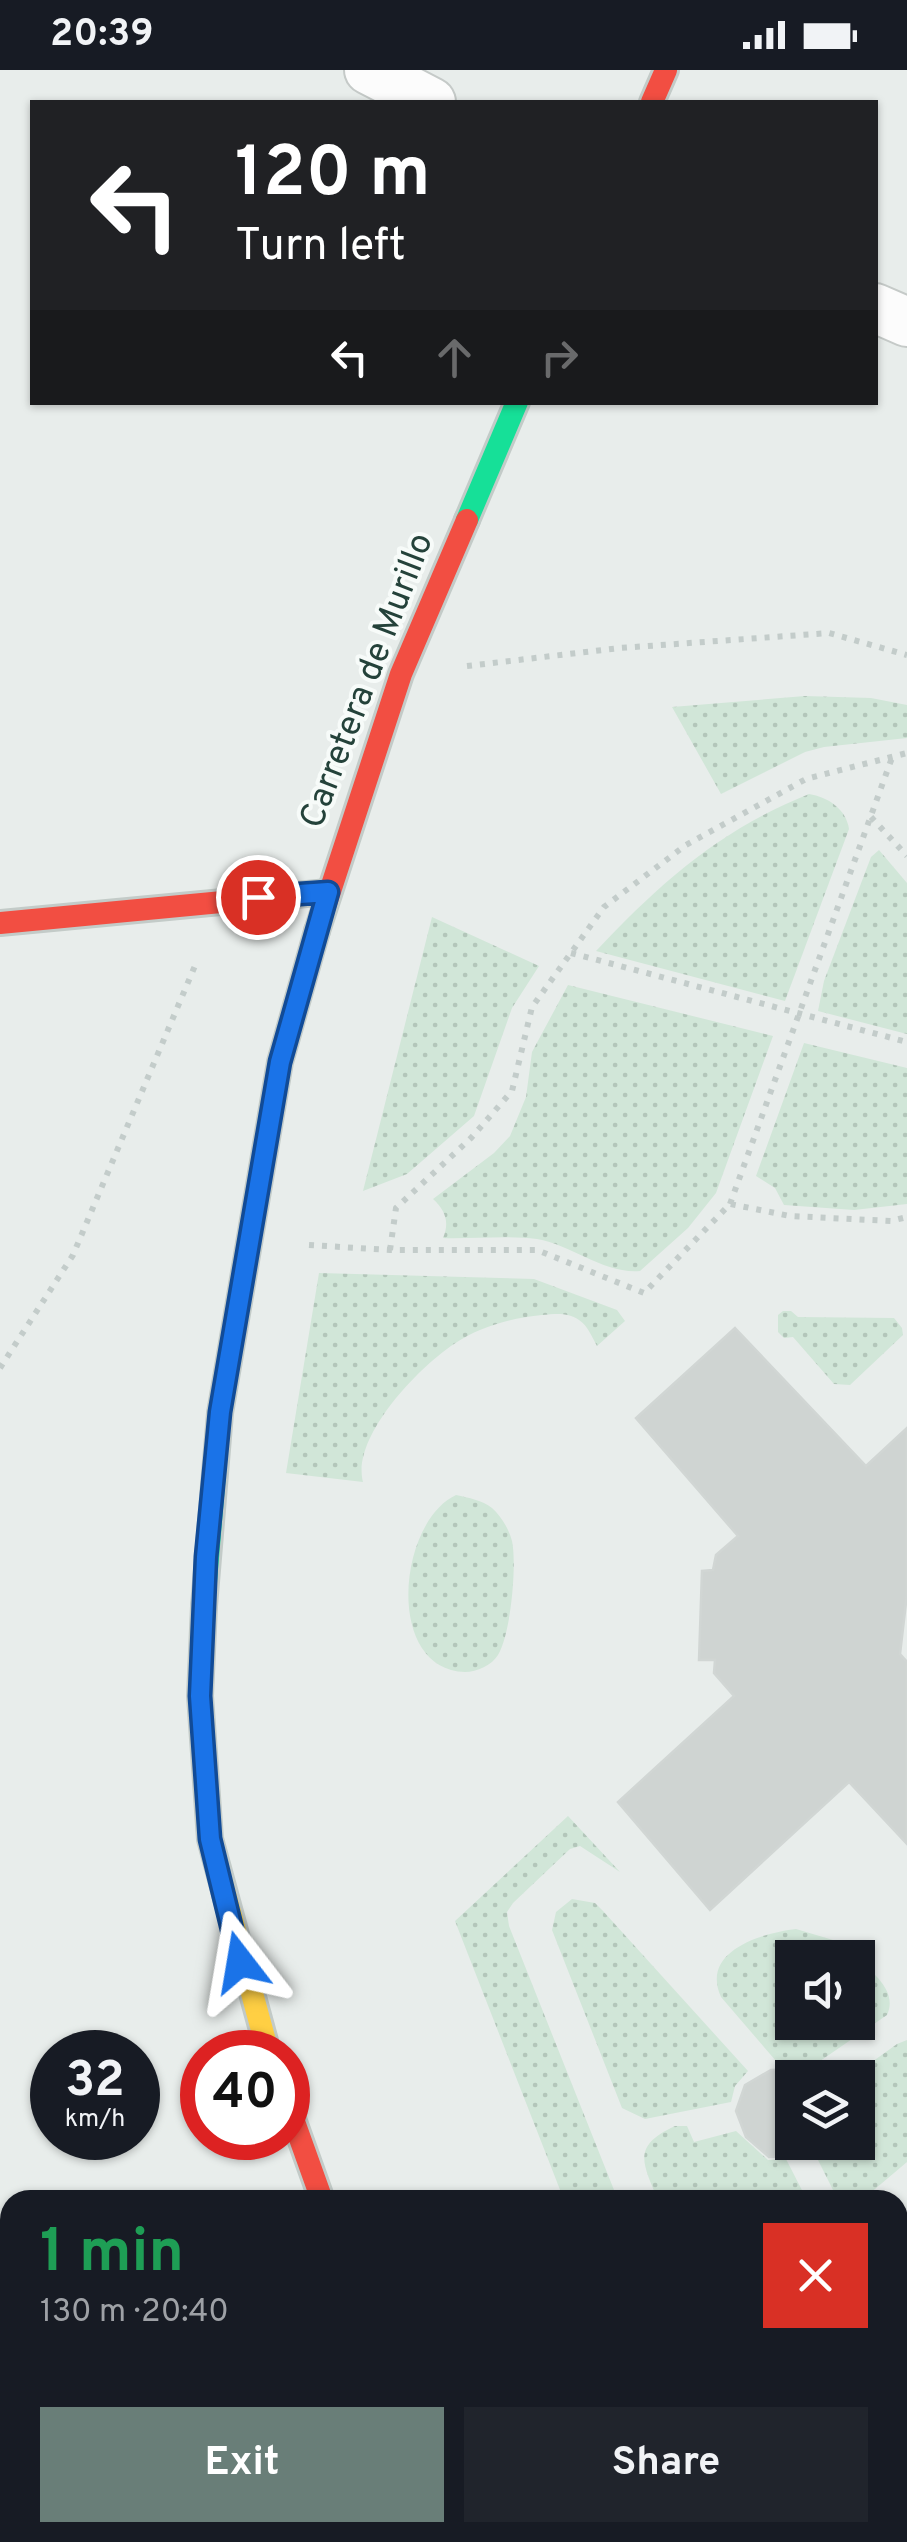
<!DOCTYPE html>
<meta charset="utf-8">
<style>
body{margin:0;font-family:Overpass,sans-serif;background:#20242c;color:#f1f3f6;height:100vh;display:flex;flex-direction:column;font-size:38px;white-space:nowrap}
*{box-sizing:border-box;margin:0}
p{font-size:32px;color:#9ea1a6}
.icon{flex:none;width:55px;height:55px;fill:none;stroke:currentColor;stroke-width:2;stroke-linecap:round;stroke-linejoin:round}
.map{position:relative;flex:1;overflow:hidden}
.panel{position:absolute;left:0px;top:2120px;width:908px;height:352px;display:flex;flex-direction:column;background:#171b24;border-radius:30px 30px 0 0;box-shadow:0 2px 8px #0004}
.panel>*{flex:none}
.guide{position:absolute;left:30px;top:30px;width:848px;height:305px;border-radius:0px;box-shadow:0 2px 8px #0004;background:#202124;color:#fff;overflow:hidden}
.fabs{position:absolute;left:775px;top:1870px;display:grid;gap:20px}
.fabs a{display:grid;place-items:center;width:100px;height:100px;border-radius:0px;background:#171b24;box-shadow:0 2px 8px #0004;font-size:50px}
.speed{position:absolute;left:30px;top:1960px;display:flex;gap:20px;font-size:50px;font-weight:700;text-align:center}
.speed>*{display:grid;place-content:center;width:130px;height:130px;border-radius:50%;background:#171b24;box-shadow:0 2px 8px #0004;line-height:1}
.speed small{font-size:25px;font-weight:400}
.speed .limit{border:15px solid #d22;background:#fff;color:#111}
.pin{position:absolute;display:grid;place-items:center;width:85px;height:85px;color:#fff;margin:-42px;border:5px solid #fff;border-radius:50%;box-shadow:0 2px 10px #0007}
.me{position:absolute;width:110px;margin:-55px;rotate:346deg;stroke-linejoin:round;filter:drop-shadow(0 0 8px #0008)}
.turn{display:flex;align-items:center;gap:35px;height:210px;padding:0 40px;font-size:45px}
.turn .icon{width:130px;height:130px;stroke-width:2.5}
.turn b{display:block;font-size:70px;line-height:85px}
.lanes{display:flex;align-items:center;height:95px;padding:0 40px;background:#0003;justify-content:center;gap:50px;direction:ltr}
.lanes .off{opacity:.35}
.round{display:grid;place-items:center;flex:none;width:105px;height:105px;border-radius:0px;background:#20242c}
.headline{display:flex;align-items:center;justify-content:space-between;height:170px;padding:0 40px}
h1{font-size:60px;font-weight:700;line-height:75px;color:#1e9e55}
.primary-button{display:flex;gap:20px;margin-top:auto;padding:20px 40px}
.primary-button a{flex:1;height:115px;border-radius:0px;background:#697e78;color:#fff;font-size:40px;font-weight:700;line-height:115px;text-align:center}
.primary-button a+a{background:#20242c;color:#f1f3f6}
.status{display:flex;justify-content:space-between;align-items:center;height:70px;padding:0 50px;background:#171b24;direction:ltr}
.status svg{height:28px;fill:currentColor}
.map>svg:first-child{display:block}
</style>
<div class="status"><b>20:39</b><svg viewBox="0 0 49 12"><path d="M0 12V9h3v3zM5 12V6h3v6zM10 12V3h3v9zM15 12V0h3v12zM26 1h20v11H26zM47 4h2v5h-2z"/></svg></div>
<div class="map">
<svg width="907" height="2472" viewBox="0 0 907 2472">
<defs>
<pattern id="grass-dots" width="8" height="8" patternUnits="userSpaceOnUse" patternTransform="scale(2.5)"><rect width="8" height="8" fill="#d1e6d8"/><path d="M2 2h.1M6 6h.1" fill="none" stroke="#b3c6ba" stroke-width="1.8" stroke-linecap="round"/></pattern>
</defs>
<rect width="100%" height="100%" fill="#e8edeb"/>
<g fill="url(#grass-dots)">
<polygon points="805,626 871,628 907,635 907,668 824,677 805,682 721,724 672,637"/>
<path d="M809,724C828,727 846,739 849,759L785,931L596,881C661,812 720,760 809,724Z"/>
<polygon points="879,780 907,813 907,964 818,941 824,911 871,787"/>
<polygon points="432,847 539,896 512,938 474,1046 407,1104 363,1121"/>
<path d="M568,915L773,966L716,1123L688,1158L640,1201C604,1204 572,1175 537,1169C510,1165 471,1169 443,1168C450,1152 445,1140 433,1129L494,1083L510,1066L526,1027L532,982Z"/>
<polygon points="804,973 907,998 907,1134 854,1140 784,1135 775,1118 756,1106"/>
<path d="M319,1203L534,1209L617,1240L625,1251L597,1276C592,1267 588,1256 579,1250C567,1242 556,1244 542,1245C511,1248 479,1257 454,1274C419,1297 351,1367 363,1412L286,1403Z"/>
<polygon points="783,1241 791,1241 798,1247 894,1248 902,1258 903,1265 850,1315 834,1314 793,1267 784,1268 778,1262 778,1245"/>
<path d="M456,1425C469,1428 482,1430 492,1438C501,1446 509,1459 512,1471C517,1494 511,1564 498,1585C492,1595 477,1602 465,1602C384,1599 398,1452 456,1425Z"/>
<polygon points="568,1746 620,1802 580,1776 570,1779 513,1833 507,1842 509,1856 618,2130 564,2130 455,1851"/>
<polygon points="572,1829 595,1833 603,1841 748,2001 735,2016 731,2032 645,2049 622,2038 552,1860 556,1842"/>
<path d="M796,1859L833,1870L856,1887L792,1888V1952H858V1889C873,1903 898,1921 887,1945L807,2000L795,1990L776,1991L721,1927C700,1881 762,1863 796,1859Z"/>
<polygon points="907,1970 907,2092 862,2130 838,2130 813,2080 819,2073 858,2072 858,2008 851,2007 897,1974"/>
<path d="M675,2056H687L694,2072L736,2061L768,2090L786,2089L807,2130H658C642,2092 632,2076 675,2056Z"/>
<polygon points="907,2160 907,2223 898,2228 898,2164"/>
</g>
<g fill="#cfd4d2" stroke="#d1d6d4" stroke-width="2.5">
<polygon points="735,1258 866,1396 907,1358 907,1524 900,1584 907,1592 907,1774 849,1712 710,1840 618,1732 734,1626 714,1603 715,1590 699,1590 702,1501 713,1500 716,1485 738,1466 636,1348"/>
<polygon points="799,1999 808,2008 792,2008 792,2072 816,2072 798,2086 769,2087 746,2067 736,2041 745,2015 771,2000"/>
</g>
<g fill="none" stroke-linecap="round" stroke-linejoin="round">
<defs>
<g id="street">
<polyline points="369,0 431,32"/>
<polyline points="875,238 907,252"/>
</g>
<g id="fast">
<polyline points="467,450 517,332"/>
<polyline points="204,1536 220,1343 280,992 317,861"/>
</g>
<polyline id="slow" points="204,1536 200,1626 210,1769 268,1982"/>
<g id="jam">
<polyline points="652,32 666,0"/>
<polyline points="0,853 328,822"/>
<polyline points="317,861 401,604 467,450"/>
<polyline points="288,2035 322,2130"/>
<polyline points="454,2462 458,2472"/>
</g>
</defs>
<use href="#street" stroke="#c5cac8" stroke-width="52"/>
<use href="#fast" stroke="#c3cbc8" stroke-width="28"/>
<use href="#slow" stroke="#c3cbc8" stroke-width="28"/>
<use href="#jam" stroke="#c3cbc8" stroke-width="28"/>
<g stroke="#c3ccca" stroke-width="6" stroke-dasharray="5 8" stroke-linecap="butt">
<polyline points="467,596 620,578 829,563 907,585"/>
<polyline points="871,747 907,786"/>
<polyline points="571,883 907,972"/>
<polyline points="730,1134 893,685"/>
<polyline points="309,1175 390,1180 537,1180 644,1223 730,1134 790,1146 891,1151 907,1147"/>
<polyline points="390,1180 396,1138 471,1068 512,1021 532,937 604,837 686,775 806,709 907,683"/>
<polyline points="0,1298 73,1185 197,891"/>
<polyline points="898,2290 907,2286"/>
</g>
<use href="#street" stroke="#fcfcfc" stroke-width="48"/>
<use href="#fast" stroke="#16e098" stroke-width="22"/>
<use href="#slow" stroke="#ffcf43" stroke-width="22"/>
<use href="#jam" stroke="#f24e42" stroke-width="22"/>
</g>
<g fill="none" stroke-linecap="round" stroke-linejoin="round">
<defs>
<polyline id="route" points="240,1892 210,1769 200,1626 206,1487 220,1342 280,992 328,822 258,827"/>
</defs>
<use href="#route" stroke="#114b97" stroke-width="25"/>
<use href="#route" stroke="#1a73e8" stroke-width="18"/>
</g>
<g text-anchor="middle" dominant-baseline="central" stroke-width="8" stroke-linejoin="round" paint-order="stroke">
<g font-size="35" fill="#24423a" stroke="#f7fbf9">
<text transform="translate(368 611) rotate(-69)">Carretera de Murillo</text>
</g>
</g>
</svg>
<div class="fabs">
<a><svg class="icon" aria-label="sound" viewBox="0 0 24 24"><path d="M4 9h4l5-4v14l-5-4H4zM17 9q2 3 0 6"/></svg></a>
<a><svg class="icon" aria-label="layers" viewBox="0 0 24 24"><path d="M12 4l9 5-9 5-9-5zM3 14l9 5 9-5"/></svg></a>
</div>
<div class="speed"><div>32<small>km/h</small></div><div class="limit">40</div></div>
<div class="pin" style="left:258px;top:827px;background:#d93025"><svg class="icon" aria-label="arrive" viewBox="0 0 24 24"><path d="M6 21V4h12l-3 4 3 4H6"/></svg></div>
<svg class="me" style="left:240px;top:1892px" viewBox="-20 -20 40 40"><path d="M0-17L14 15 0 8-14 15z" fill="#1a73e8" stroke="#fff" stroke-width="4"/></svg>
<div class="guide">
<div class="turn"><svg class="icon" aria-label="left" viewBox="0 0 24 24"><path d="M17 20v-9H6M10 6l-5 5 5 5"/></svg><div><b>120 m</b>Turn left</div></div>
<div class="lanes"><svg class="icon" aria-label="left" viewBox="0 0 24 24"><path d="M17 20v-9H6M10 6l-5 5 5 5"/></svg><svg class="icon off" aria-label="ahead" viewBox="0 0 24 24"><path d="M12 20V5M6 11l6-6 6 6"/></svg><svg class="icon off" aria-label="right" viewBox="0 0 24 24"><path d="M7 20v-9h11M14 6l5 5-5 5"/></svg></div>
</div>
<section class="panel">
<div class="headline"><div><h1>1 min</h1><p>130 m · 20:40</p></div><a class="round" style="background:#d93025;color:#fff"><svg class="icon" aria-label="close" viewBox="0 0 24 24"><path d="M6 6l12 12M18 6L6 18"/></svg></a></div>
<div class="primary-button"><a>Exit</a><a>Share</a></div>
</section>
</div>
